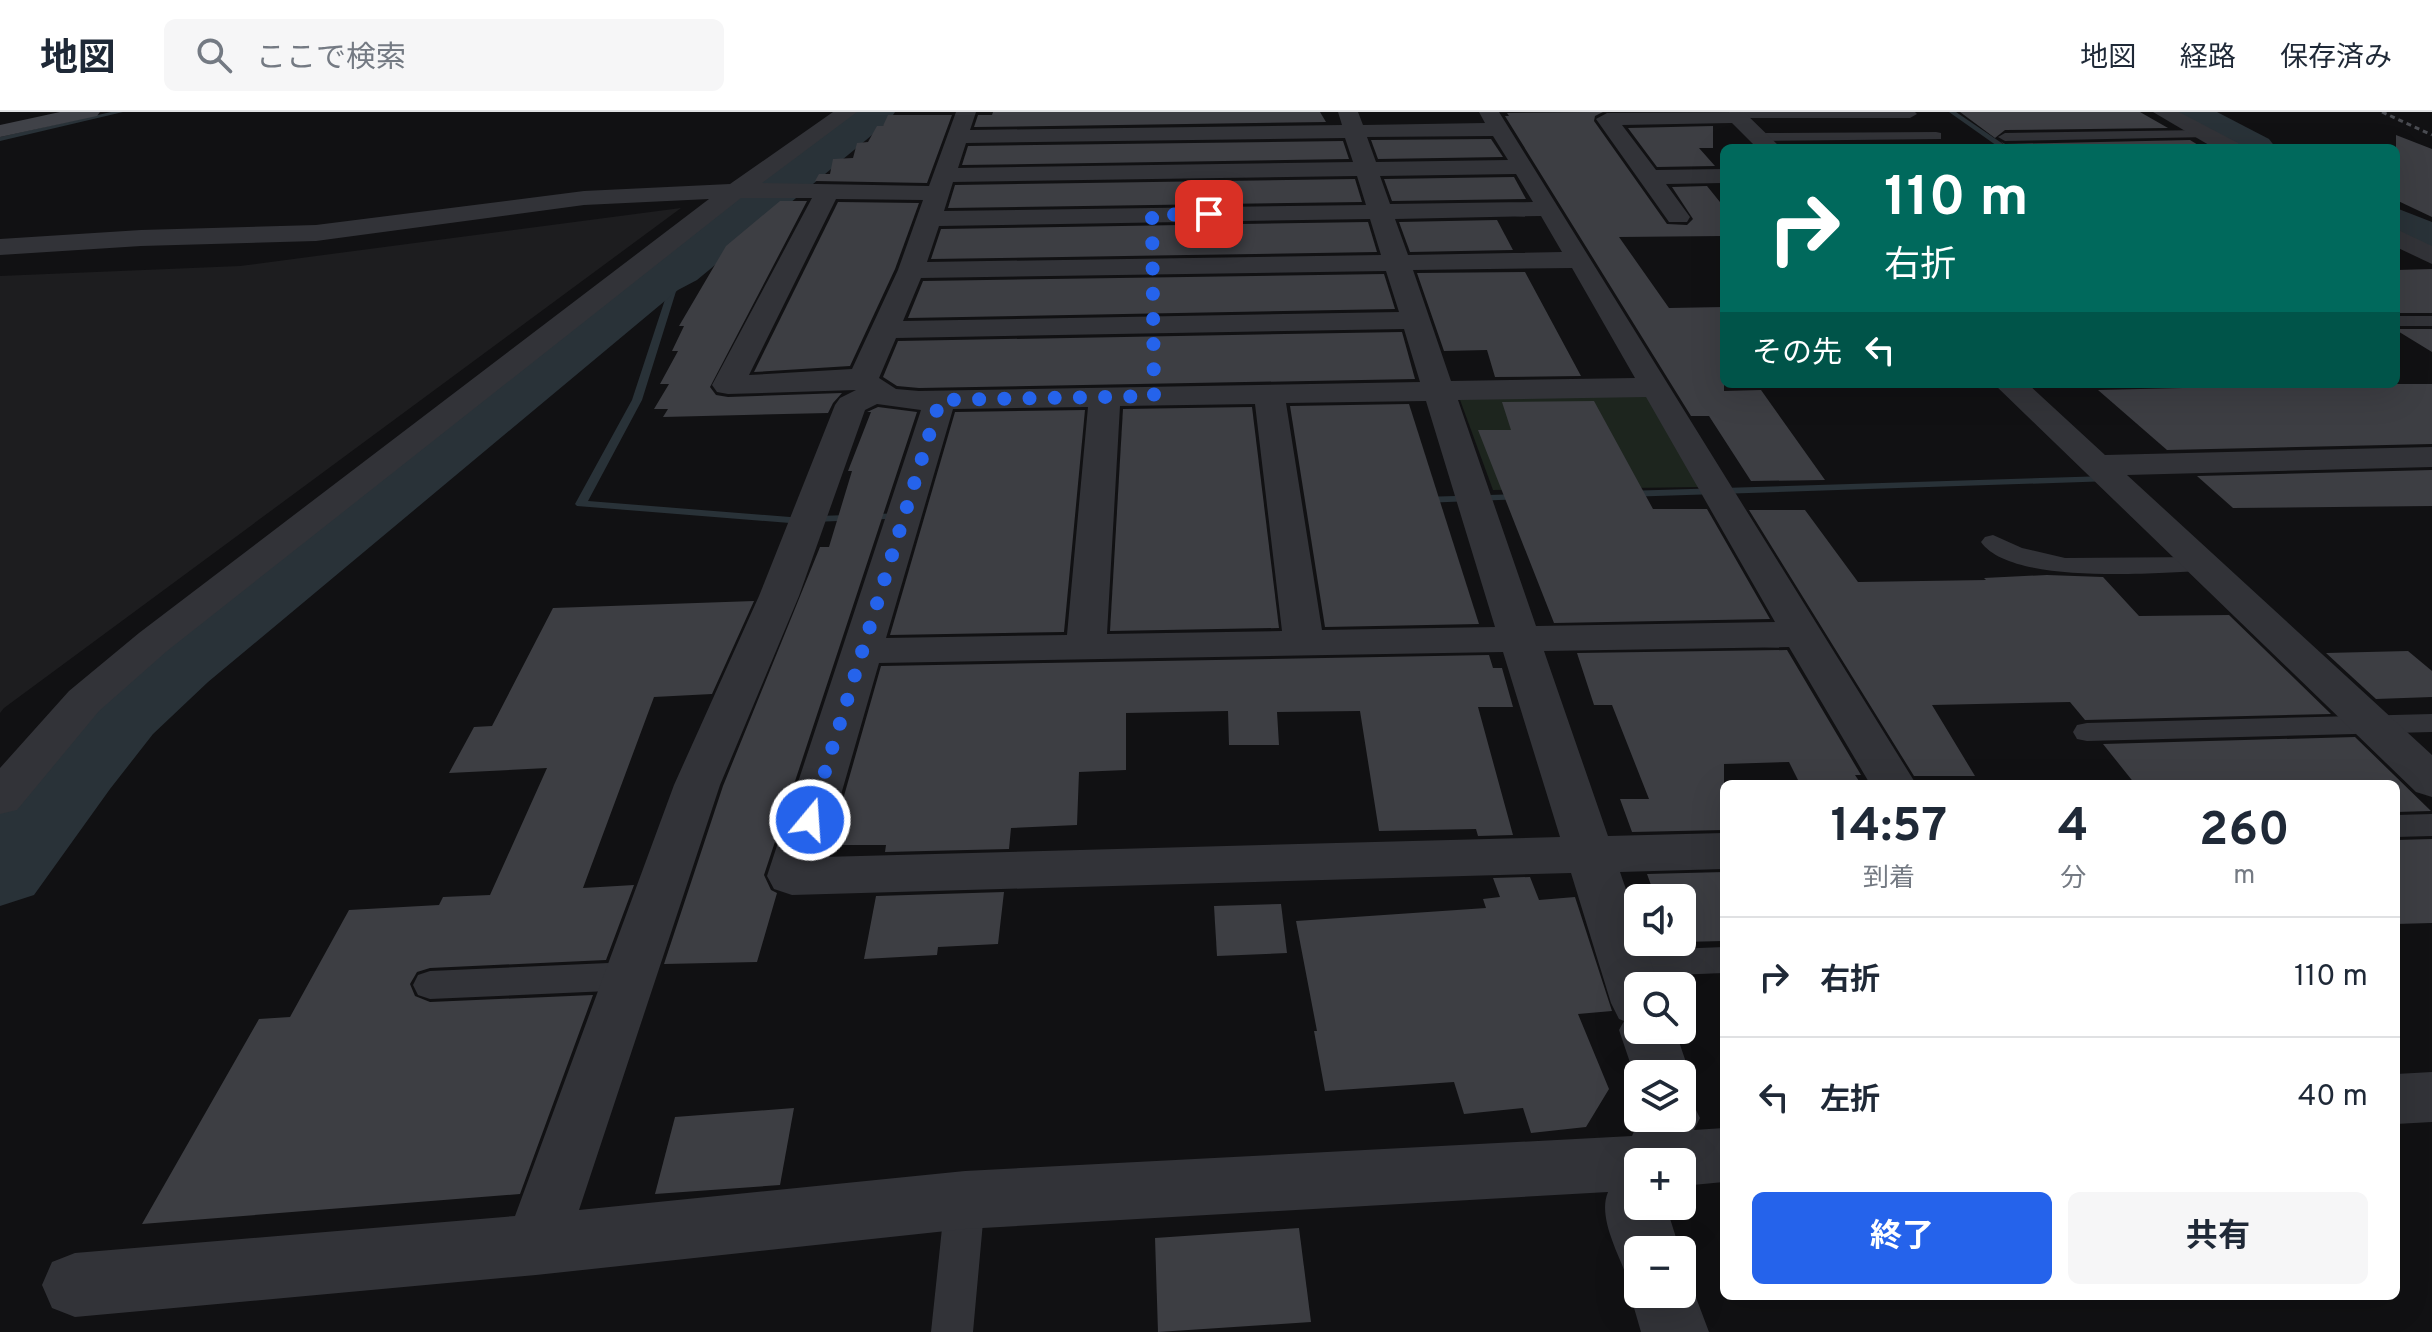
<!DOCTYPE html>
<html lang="ja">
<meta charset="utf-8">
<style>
body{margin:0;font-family:Overpass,"Noto Sans JP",sans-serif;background:#f6f6f7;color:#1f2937;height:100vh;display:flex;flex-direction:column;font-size:30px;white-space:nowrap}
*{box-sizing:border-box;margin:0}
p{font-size:26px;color:#747a83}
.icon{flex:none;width:44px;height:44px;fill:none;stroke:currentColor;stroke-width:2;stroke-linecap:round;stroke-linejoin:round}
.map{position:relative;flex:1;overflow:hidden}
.details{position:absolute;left:1720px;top:668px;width:680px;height:520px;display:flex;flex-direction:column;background:#fff;border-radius:12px;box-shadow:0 8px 32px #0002}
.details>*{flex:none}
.top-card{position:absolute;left:1720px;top:32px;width:680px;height:244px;border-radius:12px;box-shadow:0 8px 32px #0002;background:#00695c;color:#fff;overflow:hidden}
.fabs{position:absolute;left:1624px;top:772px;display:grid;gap:16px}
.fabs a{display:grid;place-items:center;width:72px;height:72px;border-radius:12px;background:#fff;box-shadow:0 8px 32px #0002;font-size:40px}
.pin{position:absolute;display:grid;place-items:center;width:68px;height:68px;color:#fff;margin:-34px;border-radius:16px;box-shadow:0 4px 12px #0006}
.me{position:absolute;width:88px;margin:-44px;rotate:18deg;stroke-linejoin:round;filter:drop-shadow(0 0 6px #0008)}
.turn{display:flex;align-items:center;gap:28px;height:168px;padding:0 32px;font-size:36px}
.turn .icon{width:104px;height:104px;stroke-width:2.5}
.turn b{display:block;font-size:56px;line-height:68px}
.then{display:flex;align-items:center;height:76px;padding:0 32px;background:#0003;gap:16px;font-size:30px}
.eta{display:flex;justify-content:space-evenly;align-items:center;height:136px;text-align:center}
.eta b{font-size:48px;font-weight:700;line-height:56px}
.cta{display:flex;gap:16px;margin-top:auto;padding:16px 32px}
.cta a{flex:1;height:92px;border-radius:12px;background:#2563eb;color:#fff;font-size:32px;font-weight:700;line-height:92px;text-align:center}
.cta a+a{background:#f6f6f7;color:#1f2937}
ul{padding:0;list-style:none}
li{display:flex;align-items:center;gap:24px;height:120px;padding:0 32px;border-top:2px solid #e0e1e3}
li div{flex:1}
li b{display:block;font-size:30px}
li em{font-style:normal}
header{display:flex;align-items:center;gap:48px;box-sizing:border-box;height:112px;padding:0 40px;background:#fff;border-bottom:2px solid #e0e1e3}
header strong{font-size:38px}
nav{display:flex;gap:44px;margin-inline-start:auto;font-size:28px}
.search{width:560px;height:72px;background:#f6f6f7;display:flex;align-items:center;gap:20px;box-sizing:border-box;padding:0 28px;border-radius:12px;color:#747a83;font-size:30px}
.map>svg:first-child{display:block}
</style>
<header>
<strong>地図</strong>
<div class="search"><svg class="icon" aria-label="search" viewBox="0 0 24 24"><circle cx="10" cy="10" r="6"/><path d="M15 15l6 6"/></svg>ここで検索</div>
<nav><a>地図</a><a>経路</a><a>保存済み</a></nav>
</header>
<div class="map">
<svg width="2432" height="1220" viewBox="0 0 2432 1220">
<rect width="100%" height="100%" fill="#111113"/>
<polygon fill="#1d1d1f" points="681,96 4,596 0,601 0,164 240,154"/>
<polygon fill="#1d251e" points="1647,282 1701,375 1493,378 1459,285"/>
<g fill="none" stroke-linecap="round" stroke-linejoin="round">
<g fill="#293238" fill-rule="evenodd">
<polygon points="111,0 123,0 0,29 0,25"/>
<polygon points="1949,0 1956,0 2009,36 2000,36"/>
<polygon points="679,154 683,157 642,288 588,389 790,405 905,401 911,404 909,406 790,411 577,394 575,392 632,288 675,157"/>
<polygon points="2108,364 2114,367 2112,369 1625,385 1619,382 1625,379"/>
<polygon points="1521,382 1525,383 1525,387 1422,391 1416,388 1422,385"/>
</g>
<g fill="#293238" fill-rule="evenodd">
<polygon points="849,0 895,0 889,9 697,168 678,178 208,570 153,622 110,677 34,783 0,794 0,690 93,582 150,534 640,156 661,146"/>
<polygon points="2166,0 2217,0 2269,27 2276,36 2222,36 2172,9"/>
<polygon points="2396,96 2432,110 2432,145 2414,141 2396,131"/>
</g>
</g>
<g fill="#3d3e43">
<polygon points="993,0 1320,0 1326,10 974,15 978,3 992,3"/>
<polygon points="1603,0 1595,4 1594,9 1667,112 1687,113 1693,107 1672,75 1707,74 1724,95 1724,124 1619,125 1669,196 1724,195 1724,279 1761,278 1825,368 1751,369 1709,304 1691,304 1505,4 1509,4 1507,1"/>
<polygon points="1960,0 2140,0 2168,16 2005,18 1995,26"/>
<polygon points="888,3 952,3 927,71 815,69 819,62 830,62 833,47 853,46 857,31 868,30 877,14 883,14"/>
<polygon points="1713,14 1713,36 1699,36 1715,54 1657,55 1628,16"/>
<polygon points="2396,23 2432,37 2432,105 2396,88"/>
<polygon points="1491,27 1503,45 1378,47 1371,28"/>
<polygon points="2190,28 2203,36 2009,36 2000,29 2005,32"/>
<polygon points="1343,29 1349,47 962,53 968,34"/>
<polygon points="1514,65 1526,87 1392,89 1384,67"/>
<polygon points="1355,67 1362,90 948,96 955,73"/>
<polygon points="780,89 807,89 710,275 716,283 728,285 842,281 833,291 828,301 663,305 668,297 654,297 669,272 660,272 678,239 672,239 684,214 679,214 726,134"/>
<polygon points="838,90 919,91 895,157 850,254 754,260"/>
<polygon points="1497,108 1513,138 1410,140 1399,110"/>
<polygon points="1368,110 1377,140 931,147 941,117"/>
<polygon points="2432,157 2432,201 2396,201 2396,158"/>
<polygon points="1525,160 1581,264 1495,265 1487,238 1444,239 1417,161"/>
<polygon points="1384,162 1395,197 908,206 923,169"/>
<polygon points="2396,217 2432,217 2432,240 2396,218"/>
<polygon points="1402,220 1415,267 919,276 897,274 883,265 898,229"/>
<polygon points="2346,272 2432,272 2432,332 2167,338 2098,278"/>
<polygon points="1594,289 1653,397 1707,397 1770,507 1554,511 1478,318 1511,318 1502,290"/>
<polygon points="1409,292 1479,512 1325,515 1290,294"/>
<polygon points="878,295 917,300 764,763 771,778 777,781 757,850 664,852 723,674 820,435 829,435 852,359 848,359 871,300 867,300"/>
<polygon points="1252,295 1279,516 1110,519 1123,297"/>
<polygon points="1085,298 1064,520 890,523 955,300"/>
<polygon points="2432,358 2432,394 2233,396 2197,364"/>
<polygon points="1749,398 1805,398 1858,470 1986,468 1984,466 2047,463 2103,465 2139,504 2229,503 2331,602 2085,608 2070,590 1932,593 1975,664 1914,664"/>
<polygon points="754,489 712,582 654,585 583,776 634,773 606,848 430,856 417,860 410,872 415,884 430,890 593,883 520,1082 142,1112 259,907 290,905 349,798 439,793 443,785 490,783 547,656 449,661 474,615 492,614 553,496"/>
<polygon points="1787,538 1861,663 1855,663 1861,672 1800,672 1789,650 1724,652 1724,718 1632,720 1620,687 1649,687 1612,593 1594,593 1577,541"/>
<polygon points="2408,539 2432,559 2432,585 2376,587 2326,541"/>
<polygon points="1489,543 1493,556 1502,556 1513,595 1478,595 1513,723 1478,724 1476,717 1379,719 1360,599 1277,600 1279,633 1229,633 1228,599 1126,601 1126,658 1079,660 1077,713 1011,716 1009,737 885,740 886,733 830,733 881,554"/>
<polygon points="2355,625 2431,699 2396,700 2396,672 2135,672 2103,632"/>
<polygon points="2432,727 2432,811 2396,812 2396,728"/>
<polygon points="1724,760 1724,829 1682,830 1682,786 1647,786 1642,773 1651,773 1647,762"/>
<polygon points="1530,765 1539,788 1575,785 1612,899 1578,902 1609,977 1586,1015 1531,1021 1523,996 1464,1002 1454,970 1325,979 1314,919 1317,919 1296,809 1486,796 1483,787 1500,785 1493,766"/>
<polygon points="1004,780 998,832 938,835 937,843 864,847 876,784"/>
<polygon points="1281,792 1287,841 1217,844 1214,794"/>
<polygon points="794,996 780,1073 655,1082 675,1005"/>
<polygon points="1299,1116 1311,1210 1158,1220 1155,1126"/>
</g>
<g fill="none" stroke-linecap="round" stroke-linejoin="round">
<g fill="#323338" fill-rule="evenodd">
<polygon points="1729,0 1915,0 1917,2 1910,6 1734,6 1729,5"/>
<polygon points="2204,18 2209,19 2209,25 2005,29 1998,25 2005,21"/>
<polygon points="1936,20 1941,21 1941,27 1758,29 1751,25 1758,21"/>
<rect x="2396" y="204" width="36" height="10"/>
<path d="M1993,423L2022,436L2065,446L2202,445L2211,447L2214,452L2211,457L2202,459C2154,461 2011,473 1981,430L1985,425Z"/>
<polygon points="2432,602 2432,620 2087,629 2077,627 2073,620 2077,613 2087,611"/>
<polygon points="2432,702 2432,724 2396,725 2396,703"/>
<polygon points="1724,835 1724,861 1625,865 1613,861 1608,852 1613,843 1625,839"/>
<polygon points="631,850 643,854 648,864 643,874 631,878 430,887 418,883 413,873 418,863 430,859"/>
<polygon points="965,1070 979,1075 985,1088 973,1220 931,1220 945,1088 951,1075"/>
</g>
<g fill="#323338" fill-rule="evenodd">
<path d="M833,0H857L762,71L929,74L956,0H976L970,18L1342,13L1338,0H1358L1363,13L1485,11L1479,0H1499L1916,672H1870L1789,535L1544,539L1608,724L1724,721V757L1620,760L1638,812V830H1644L1659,874H1638V918H1675L1690,962L1682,978V962H1638V974L1619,918L1624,909L1619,907L1611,891L1571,761L792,783L774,777L767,764L921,298L877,292L865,298L799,484L720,673L579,1098L965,1059L1632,1024L1640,1006H1682V984L1691,988L1700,1006L1694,1018L1724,1016V1070L1682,1074V1050H1638V1094H1666L1680,1138H1638V1182H1682V1157L1686,1159L1709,1220H1641L1630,1182L1638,1164L1625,1160C1616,1137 1598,1103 1608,1080L965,1117L536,1163L75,1205L52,1196L42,1173L52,1150L75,1141L515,1104L674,673L759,484L835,293L840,286L856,278L728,282L717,280L712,273L812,86H741L167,539L99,599L17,698L0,702V656L69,579L139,521L709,87L584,93L316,129L141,134L0,143V127L141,118L316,113L584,79L730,72ZM1493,24L1508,48L1376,50L1367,25ZM1345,26L1353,50L958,56L966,31ZM1516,62L1533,90L1390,92L1380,64ZM1357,64L1366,93L944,99L953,70ZM836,87L923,88L898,158L852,257L749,263ZM1541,104L1562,140L1408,143L1395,107ZM1370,107L1381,143L927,150L939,114ZM1572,156L1635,266L1451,269L1413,158ZM1386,159L1399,200L903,209L921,166ZM1404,217L1420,270L919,279L896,277L879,266L896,226ZM1646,285L1775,510L1536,514L1458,288ZM1426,289L1495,515L1322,518L1286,291ZM1255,292L1282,519L1107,522L1120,294ZM1088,295L1067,523L886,526L953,297ZM1503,540L1560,725L823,745L879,551Z"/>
<polygon points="1744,0 1781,36 1757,36 1732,11 1622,13 1656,58 1724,57 1724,71 1666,72 1690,105 1687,110 1669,110 1596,7 1607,1"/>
<polygon points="2153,0 2179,0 2238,31 2241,36 2214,36"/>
<polygon points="2396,117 2432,134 2432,152 2396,135"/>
<polygon points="1994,272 2028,272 2105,343 2432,335 2432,355 2127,363 2432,643 2432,685 2416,680"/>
<polygon points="2432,960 2432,1010 2396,1012 2396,962"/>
</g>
<polygon fill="#404248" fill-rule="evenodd" points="60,0 100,0 97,4 0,25 0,13"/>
<polyline stroke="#494b51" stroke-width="3" stroke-dasharray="5 4" stroke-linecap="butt" points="2382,0 2432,23"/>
</g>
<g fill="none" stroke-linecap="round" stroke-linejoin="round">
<polyline stroke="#2563eb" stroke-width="14" stroke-dasharray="0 25.2" points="810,708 940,288 1154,284 1152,103 1209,102"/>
</g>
</svg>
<div class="fabs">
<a><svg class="icon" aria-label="sound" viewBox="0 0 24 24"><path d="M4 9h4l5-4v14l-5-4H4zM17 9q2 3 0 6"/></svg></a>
<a><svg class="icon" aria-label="search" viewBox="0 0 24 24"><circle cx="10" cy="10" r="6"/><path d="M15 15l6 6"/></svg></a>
<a><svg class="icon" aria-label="layers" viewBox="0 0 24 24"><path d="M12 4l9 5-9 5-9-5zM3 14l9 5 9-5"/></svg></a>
<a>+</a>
<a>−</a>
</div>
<div class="pin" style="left:1209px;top:102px;background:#d93025"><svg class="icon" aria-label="arrive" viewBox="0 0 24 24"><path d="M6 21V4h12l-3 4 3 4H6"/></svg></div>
<svg class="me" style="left:810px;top:708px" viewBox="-20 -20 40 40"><circle r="17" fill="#2563eb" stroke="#fff" stroke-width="3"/><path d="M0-11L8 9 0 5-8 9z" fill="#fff"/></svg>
<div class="top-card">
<div class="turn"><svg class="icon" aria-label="right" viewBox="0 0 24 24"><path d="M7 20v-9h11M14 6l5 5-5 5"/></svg><div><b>110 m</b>右折</div></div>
<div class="then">その先<svg class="icon" aria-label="left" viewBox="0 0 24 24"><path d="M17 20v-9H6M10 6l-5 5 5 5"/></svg></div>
</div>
<section class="details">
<div class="eta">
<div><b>14:57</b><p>到着</p></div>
<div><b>4</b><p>分</p></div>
<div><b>260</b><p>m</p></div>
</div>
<ul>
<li><svg class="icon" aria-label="right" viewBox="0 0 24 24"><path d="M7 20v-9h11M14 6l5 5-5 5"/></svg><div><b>右折</b></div><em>110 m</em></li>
<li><svg class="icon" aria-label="left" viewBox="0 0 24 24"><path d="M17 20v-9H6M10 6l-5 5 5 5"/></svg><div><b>左折</b></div><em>40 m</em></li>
</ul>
<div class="cta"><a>終了</a><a>共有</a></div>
</section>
</div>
